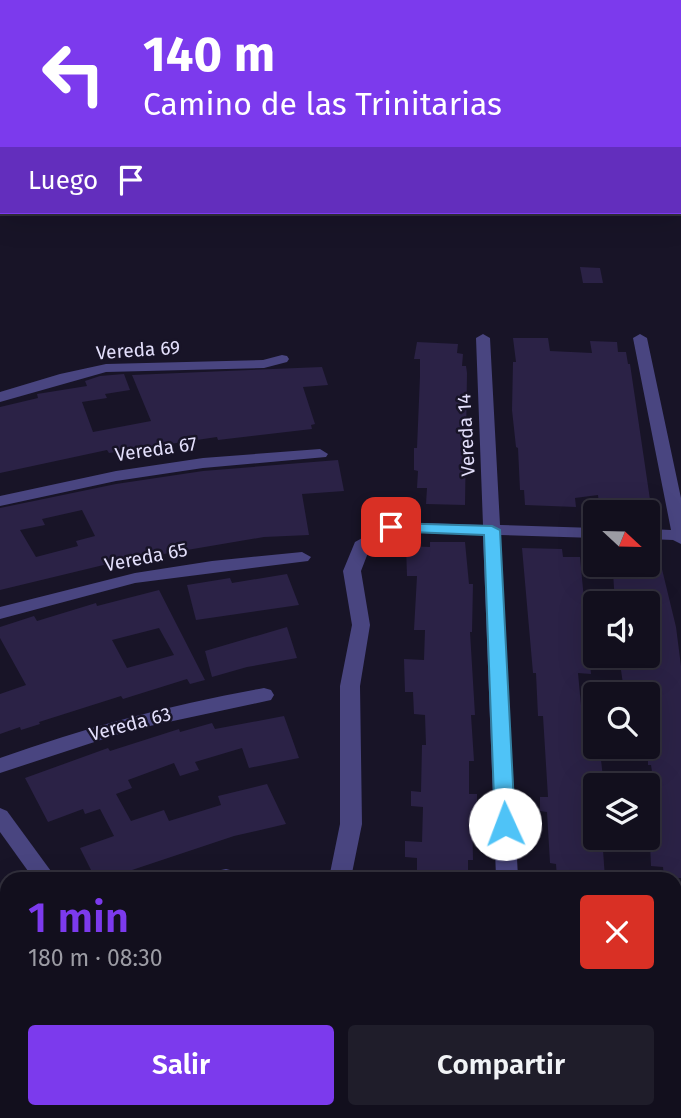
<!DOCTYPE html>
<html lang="es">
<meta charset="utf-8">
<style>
body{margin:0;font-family:"Fira Sans",sans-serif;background:#1f1d2a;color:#f1f3f6;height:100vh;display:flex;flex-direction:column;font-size:26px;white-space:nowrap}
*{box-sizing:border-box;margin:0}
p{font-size:23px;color:#9c9ca4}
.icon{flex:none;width:38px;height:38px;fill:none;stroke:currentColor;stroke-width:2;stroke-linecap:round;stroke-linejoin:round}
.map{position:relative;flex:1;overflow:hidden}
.drawer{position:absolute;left:0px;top:872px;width:682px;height:247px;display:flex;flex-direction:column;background:#120f1d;border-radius:21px 21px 0 0;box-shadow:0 7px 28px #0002,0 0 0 2px #312f3b}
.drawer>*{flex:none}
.guide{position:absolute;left:0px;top:0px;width:682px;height:214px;box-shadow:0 7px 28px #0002,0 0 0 2px #312f3b;background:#7c3aed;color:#fff;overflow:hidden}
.needle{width:46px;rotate:112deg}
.fabs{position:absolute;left:583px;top:500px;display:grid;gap:14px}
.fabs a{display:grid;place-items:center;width:77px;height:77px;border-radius:7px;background:#120f1d;box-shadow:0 7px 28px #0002,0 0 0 2px #312f3b;font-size:35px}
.pin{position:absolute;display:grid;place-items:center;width:60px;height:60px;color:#fff;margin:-30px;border-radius:14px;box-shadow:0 4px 10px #0006}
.me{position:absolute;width:77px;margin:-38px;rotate:358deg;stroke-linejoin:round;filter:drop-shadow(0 0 5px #0008)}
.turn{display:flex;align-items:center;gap:24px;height:147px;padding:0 28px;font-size:32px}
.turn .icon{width:91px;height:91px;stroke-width:2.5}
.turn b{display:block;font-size:49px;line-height:60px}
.then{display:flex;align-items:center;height:66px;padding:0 28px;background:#0003;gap:14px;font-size:26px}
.round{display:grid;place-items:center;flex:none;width:74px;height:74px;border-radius:7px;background:#1f1d2a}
.summary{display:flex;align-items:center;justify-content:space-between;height:119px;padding:0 28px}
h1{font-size:42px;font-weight:600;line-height:52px;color:#7c3aed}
.cta{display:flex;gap:14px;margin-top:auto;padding:14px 28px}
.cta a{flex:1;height:80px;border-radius:7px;background:#7c3aed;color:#fff;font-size:28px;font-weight:600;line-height:80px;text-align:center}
.cta a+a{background:#1f1d2a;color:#f1f3f6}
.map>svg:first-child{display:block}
</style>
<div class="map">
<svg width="681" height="1118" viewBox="0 0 681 1118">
<rect width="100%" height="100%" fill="#181427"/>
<polygon fill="#183130" points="20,1111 319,1111 319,1118 12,1118"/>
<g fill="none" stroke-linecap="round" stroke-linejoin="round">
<g fill="#182c4c" fill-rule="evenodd">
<polygon points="198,0 221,0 197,2"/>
<rect x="0" y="65" width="2" height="12"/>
</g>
</g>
<g fill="#2b2246" fill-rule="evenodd">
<polygon points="580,267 600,268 603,283 583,283"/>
<polygon points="513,338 548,338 550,351 592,353 590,341 617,342 618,352 626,352 628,364 630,364 652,513 600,513 598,495 575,498 576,507 525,505 524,490 520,490 518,448 516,447 512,410 513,362 516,362"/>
<polygon points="417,342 458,344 457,353 463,354 462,366 466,366 467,373 465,505 426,504 427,488 417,488 418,471 414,470 414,448 417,448 420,376 420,359 414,359"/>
<polygon points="322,367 328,385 303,387 315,424 311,425 312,429 218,440 217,437 109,453 107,450 0,473 0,407 38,398 37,394 87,386 85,381 100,376 124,374 130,390 105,394 107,398 82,402 93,432 151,421 132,375"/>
<path d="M338,460L344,491L302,494L309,535L264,537L146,557L145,555L0,590V508L116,484L203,471ZM82,510L95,536L76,541L78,546L36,557L20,530L45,525L42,519Z"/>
<polygon points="430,542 465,542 469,584 473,584 472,632 470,632 475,715 471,715 474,761 469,761 469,794 477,794 477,809 472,809 473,860 468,860 468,878 417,878 417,858 405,857 405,841 422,842 423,807 411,806 411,791 421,792 422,745 426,745 425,715 414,714 413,692 405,692 404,659 424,660 425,630 414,630 417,576 407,576 406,546 430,547"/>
<polygon points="522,548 562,549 563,557 580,557 591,674 578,673 581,705 595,706 595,751 600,751 604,786 595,786 593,812 596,850 603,850 605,878 557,878 556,864 550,863 547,812 540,811 540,797 548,797 543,716 538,716 536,673 533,673"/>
<polygon points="623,565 661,565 676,627 681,666 681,878 664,878 663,867 651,866 648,799 656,799 651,765 648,765 648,695 644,691 624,691 619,656 648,656 648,604 615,604 613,572 623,572"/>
<polygon points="287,574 299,605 196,620 187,585 230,578 232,583"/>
<path d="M159,590L205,680L190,684L187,679L123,699L121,696L39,722L40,724L21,730L20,727L0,734V694L26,685L0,638V627L34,616L37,621L96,603L97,606ZM159,628L174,655L127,668L112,640Z"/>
<polygon points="287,627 297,658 247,667 212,677 205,651"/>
<polygon points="284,716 299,758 249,768 242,748 195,762 199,770 180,776 174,763 128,780 132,788 116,794 131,821 164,810 169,821 221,805 218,796 267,784 286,824 234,836 108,878 95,878 80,848 114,836 100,809 85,814 83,809 48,822 25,778 108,748 110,751 179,729 180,732 212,723 215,729"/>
</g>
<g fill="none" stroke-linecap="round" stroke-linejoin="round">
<g stroke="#41aca8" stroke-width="4.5" stroke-dasharray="4.5 7" stroke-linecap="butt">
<polyline points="302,1111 302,1118"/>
<polyline points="45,1118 53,1111"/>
</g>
<g fill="#494580" fill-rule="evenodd">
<polygon points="9,0 19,0 21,2 10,2"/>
<polygon points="483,334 490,338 500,525 595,528 595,538 500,535 518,877 496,877 483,535 394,532 371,545 361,571 370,625 360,686 362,824 351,878 329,878 340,824 340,686 352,625 343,571 355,542 391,522 483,525 476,338"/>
<polygon points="640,334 647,338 681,498 681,544 673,540 648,539 648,529 671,530 633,338"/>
<polygon points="282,355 287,356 289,359 287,362 264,368 106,372 0,402 0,392 60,374 106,364 263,360"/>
<polygon points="320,449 328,454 326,457 203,468 116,481 0,506 0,496 116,471 203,458"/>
<polygon points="302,552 311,557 308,561 135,583 0,619 0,607 135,573 212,561"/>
<path d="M264,688L271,690L274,695L271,700L131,730L0,773V758C86,727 174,704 264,688Z"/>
<polygon points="0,808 7,811 56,878 33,878 0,832"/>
<polygon points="226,869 234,871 236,878 208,878 211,872"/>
<polygon points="7,955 7,976 0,978 0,957"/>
<polygon points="7,1066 7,1089 0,1092 0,1069"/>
<rect x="354" y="1111" width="26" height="7"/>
<polygon points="563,1111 589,1111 590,1118 564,1118"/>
</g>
</g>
<polygon fill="#4fc3f7" stroke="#337fa1" stroke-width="2" points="391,523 492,526 500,530 515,824 512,829 498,829 495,824 484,535 386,531 383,527"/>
<g text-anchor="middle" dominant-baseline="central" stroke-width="5" stroke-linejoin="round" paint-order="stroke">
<g font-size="19" fill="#e3dffb" stroke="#181427">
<text transform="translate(138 350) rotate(-4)">Vereda 69</text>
<text transform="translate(466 435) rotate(-93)">Vereda 14</text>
<text transform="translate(156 449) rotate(-8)">Vereda 67</text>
<text transform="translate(146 557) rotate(-11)">Vereda 65</text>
<text transform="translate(130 724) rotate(-15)">Vereda 63</text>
</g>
</g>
</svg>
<div class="fabs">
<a><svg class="needle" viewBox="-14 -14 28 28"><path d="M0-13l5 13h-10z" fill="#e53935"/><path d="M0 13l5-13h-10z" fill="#9c9ca4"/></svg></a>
<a><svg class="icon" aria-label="sound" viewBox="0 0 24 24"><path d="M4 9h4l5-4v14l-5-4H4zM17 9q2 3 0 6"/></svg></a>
<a><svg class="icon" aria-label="search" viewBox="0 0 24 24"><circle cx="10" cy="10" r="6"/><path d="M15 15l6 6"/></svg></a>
<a><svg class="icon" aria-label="layers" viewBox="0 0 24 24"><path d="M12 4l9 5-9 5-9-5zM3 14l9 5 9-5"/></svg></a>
</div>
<div class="pin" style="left:391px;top:527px;background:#d93025"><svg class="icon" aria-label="arrive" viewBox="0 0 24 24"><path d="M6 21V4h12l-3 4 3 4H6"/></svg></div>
<svg class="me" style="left:505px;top:824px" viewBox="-20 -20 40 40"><circle r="19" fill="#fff"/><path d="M0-13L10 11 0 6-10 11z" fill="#4fc3f7"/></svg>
<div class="guide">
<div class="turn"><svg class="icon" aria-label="left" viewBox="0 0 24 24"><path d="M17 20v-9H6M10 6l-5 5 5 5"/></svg><div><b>140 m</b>Camino de las Trinitarias</div></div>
<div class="then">Luego<svg class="icon" aria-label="arrive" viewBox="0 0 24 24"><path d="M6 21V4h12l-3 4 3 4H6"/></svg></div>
</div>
<section class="drawer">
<div class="summary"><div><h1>1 min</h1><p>180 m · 08:30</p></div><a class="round" style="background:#d93025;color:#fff"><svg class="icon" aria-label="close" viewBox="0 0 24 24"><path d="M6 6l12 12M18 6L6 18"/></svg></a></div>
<div class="cta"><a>Salir</a><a>Compartir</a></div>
</section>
</div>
